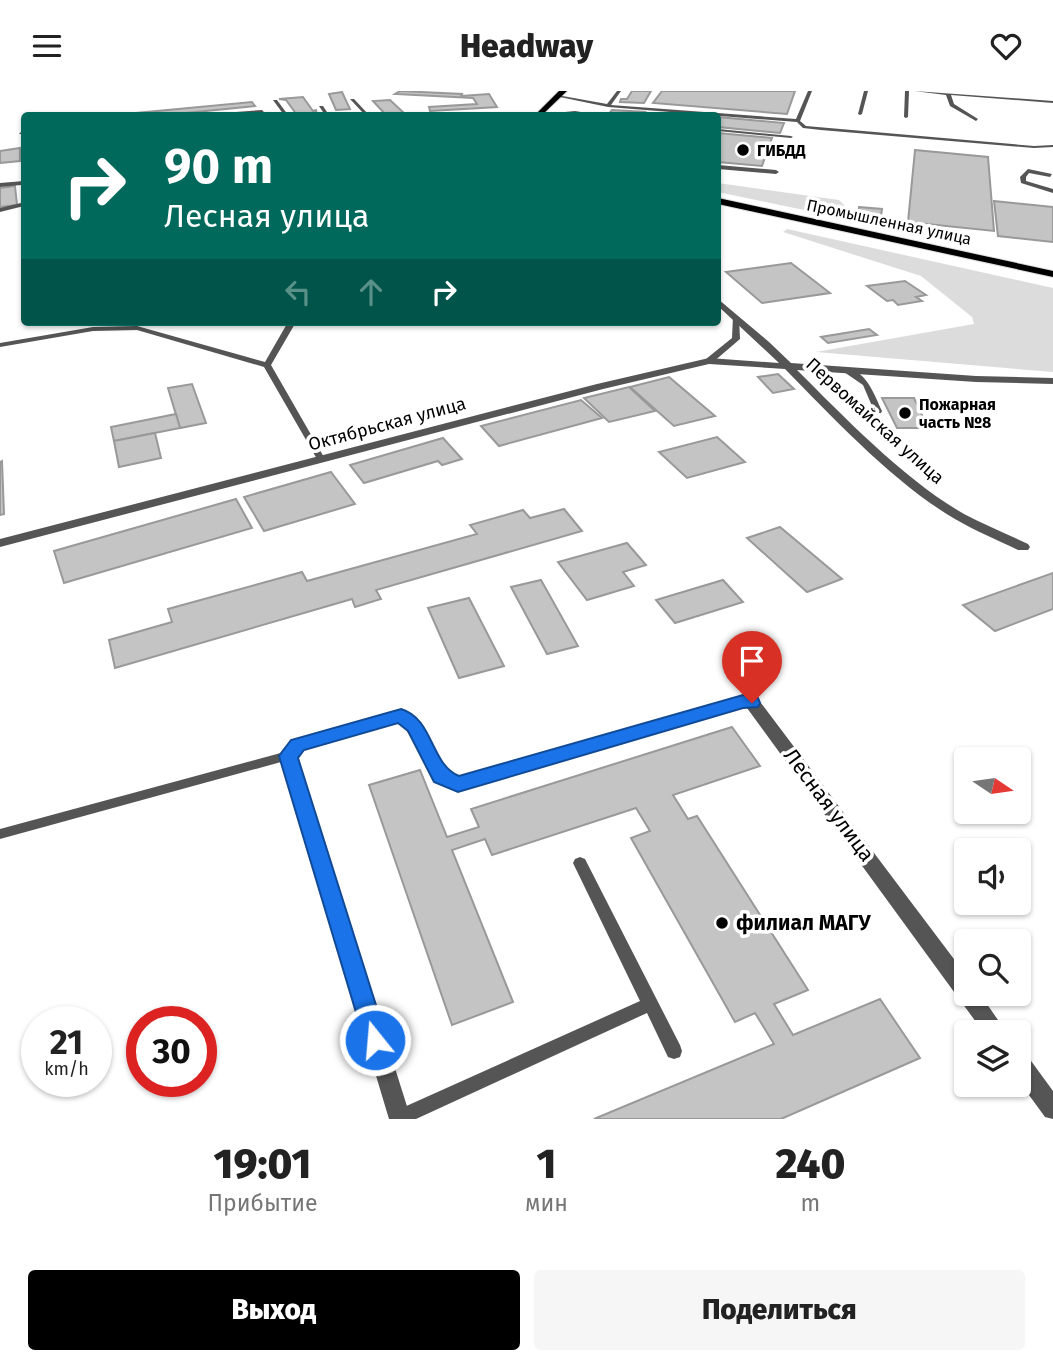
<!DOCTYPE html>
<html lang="ru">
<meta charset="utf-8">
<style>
body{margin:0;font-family:"Fira Sans",sans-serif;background:#f6f6f6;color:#222;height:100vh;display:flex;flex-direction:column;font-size:26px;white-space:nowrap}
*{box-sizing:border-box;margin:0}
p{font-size:23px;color:#767676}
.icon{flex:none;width:38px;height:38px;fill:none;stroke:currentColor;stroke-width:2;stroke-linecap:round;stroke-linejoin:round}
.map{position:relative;height:1028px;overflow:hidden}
.details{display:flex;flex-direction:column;background:#fff;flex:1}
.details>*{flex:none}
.hud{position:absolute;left:21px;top:21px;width:700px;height:214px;border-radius:7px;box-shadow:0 2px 5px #0004;background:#00695c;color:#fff;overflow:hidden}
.needle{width:46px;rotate:103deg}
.buttons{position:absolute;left:954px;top:656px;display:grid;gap:14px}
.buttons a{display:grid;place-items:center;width:77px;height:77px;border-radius:7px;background:#fff;box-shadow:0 2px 5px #0004;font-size:35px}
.speed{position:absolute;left:21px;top:915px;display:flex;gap:14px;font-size:35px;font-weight:700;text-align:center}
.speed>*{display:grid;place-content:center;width:91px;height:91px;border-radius:50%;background:#fff;box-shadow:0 2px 5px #0004;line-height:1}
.speed small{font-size:18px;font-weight:400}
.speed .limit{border:10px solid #d22;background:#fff;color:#111}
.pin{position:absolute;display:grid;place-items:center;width:60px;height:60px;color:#fff;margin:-72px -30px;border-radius:50% 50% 50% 0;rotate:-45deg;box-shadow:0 0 7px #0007}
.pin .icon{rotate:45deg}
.me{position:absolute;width:77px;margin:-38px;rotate:343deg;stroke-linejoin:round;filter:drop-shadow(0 0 5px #0008)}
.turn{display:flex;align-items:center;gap:24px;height:147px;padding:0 28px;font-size:32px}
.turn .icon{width:91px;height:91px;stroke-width:2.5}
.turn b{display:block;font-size:49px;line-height:60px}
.lanes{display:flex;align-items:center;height:66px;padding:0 28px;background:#0003;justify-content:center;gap:35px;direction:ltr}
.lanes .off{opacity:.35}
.eta{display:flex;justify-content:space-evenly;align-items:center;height:119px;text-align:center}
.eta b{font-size:42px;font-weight:800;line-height:49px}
.action{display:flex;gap:14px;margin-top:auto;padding:14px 28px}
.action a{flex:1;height:80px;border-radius:7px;background:#000;color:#fff;font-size:28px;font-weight:800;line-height:80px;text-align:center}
.action a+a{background:#f6f6f6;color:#222}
header{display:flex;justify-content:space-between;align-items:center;height:91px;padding:0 28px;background:#fff;font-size:32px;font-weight:800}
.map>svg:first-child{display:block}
</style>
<header><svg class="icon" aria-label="menu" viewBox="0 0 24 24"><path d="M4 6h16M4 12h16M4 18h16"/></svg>Headway<svg class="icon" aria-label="heart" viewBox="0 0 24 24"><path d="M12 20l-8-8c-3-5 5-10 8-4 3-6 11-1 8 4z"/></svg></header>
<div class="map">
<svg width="1053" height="1028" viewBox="0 0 1053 1028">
<rect width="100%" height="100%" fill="#fff"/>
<g fill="#dcdcdc">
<polygon points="718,92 839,109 848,118 804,119 718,101"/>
<polygon points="787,138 1053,197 1053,281 816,261 974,233 972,226 921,185 783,141"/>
</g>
<g fill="#c4c4c4" stroke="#999" stroke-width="2">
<polygon points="400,0 462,3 461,5 489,3 497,16 430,20 429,16 477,13 473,7 395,3"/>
<polygon points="632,0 651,0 644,12 620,11 621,8 627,8"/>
<polygon points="662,0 795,0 787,23 653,12"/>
<polygon points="342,1 350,18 336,19 329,3"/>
<polygon points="303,6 313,20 316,19 317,24 297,24 286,9 279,8"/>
<polygon points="390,9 406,24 386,24 373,10"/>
<polygon points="252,11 255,15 166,24 125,23"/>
<polygon points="612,19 645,21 643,24 608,24"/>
<polygon points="718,26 784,32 780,42 718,36"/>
<polygon points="718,42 772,47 762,75 718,71"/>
<polygon points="20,57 20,70 0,72 0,60"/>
<polygon points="915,59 988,66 994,140 908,131"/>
<polygon points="15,95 17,114 0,116 0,97"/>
<polygon points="994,110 1053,116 1053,151 998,145"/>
<polygon points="859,116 882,118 881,125 858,122"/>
<polygon points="791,172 830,202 762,212 726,181"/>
<polygon points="905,190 926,204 916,206 922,210 898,214 893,209 887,210 867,195"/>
<polygon points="869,238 877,244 828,252 821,246"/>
<polygon points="778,283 794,298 773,302 758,286"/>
<polygon points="669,286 715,325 674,335 630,296"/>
<polygon points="192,293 206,332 180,337 168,297"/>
<polygon points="629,296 655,320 609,331 584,307"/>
<polygon points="882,307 914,307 928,337 897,337"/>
<polygon points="581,309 602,327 499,355 481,335"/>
<polygon points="176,323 180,337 114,350 111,336"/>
<polygon points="155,342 161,367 119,376 114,350"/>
<polygon points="717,346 745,371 687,387 659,361"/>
<polygon points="443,347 462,368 442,374 438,370 364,392 350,374"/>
<polygon points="2,370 4,423 0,424 0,371"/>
<polygon points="331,381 355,413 264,440 244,406"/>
<polygon points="236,408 252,437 64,492 54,460"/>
<polygon points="564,418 582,440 376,499 381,508 355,516 352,508 115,577 109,549 172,531 168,518 302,481 307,490 477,443 470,434 523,419 530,427"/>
<polygon points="780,436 842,488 807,501 747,447"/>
<polygon points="627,452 646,474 623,481 634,495 587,509 558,471"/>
<polygon points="1053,482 1053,518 995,540 963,514"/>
<polygon points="541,489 578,555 547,563 511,496"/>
<polygon points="723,489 743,511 675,532 656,509"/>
<polygon points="469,507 504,575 459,587 428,517"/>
<polygon points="732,636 760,675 673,704 688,728 697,725 808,899 774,913 793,944 880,908 920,967 781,1028 594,1028 774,953 755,922 735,931 631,747 650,740 636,717 492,764 485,748 452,759 513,911 452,934 369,694 420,679 447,746 479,736 471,718"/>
</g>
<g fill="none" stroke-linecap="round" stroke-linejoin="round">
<defs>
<g id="primary">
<polygon points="559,0 567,0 542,24 535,24"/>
<polygon points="718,107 1053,180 1053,186 718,113"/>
</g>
</defs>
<use href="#primary" stroke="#dbdbdb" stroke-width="2"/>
<g fill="#555" fill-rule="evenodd">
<polygon points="617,0 621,0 611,14 796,28 808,0 812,0 800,30 806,35 1034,55 1053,54 1053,56 1034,57 821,39 803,37 797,31 608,16 555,5 557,4 607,13"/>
<polygon points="864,0 868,0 862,23 860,24 858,23"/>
<polygon points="905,0 909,0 908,26 906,27 904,26"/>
<polygon points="914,0 1053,10 1053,12 951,4 954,13 978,28 976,30 950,15 946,4"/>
<polygon points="350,8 354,8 369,24 365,24"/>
<polygon points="273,9 277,9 288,24 284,24"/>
<polygon points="319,15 323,15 329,24 325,24"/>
<polygon points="262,19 267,24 263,24 261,21 196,24"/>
<polygon points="575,20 598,24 575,22 536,24"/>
<polygon points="442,23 479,23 481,24 440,24"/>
<polygon points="718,38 791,45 793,46 791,47 718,40"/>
<polygon points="21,41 24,41 24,43 19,43"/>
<polygon points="718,74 776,79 779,81 776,83 718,78"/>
<polygon points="1028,78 1052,83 1050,86 1029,82 1026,86 1026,90 1053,98 1053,102 1021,92 1020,86"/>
<polygon points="24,90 24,115 0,121 0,117 21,112 21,94 0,96 0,92"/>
<polygon points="733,225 739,226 740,248 712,272 706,272 706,268 732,247"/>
<polygon points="288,231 296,231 271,274 325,368 321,371 317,368 264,276 137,239 93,240 0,256 0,252 93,236 137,235 265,271"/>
<path d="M844,277C866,278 874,303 882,320L881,322H875L863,294L844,281Z"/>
<polygon points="288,660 292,662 294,665 292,668 0,748 0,738"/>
<polygon points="580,766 585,768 680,954 682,960 680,966 674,968 668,966 647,922 416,1028 391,1028 393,1021 640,910 573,772 575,768"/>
</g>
<g fill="#555" fill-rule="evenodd">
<path d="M718,208L769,251L791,272L976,285L1053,287V293L976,291L797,279C845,327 906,390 964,423C985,434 1007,443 1028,453L1030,456L1028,459H1018C998,449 975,440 955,428C895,393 834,328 785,278L709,273L603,298L0,456V448L597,293L709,267L779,272L718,215Z"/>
<path d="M743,604L758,608L966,884V903H980L1007,942H984L747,617L743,616L458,700C420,687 424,653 398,631L303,659L297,666L411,1028H389L280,665L291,650L401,618C432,628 431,672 459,686Z"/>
<polygon points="1018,961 1026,963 1053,1000 1053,1028 1045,1026 1018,989"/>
</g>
<use href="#primary" fill="#000" fill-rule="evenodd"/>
</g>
<path fill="#1a73e8" stroke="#114b97" stroke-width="2" d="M743,604L758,607L760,612L758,616L743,617L458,701L434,691L408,640L398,632L304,659L298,667L387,949L384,958L375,961L367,958L279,665L291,649L401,618C434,628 430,673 459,685Z"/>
<g fill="#000" stroke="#fff" stroke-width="2.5">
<circle cx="743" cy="59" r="7"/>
<circle cx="905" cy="322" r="7"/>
<circle cx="722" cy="832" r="7"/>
</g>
<g text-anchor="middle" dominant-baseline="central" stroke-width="7" stroke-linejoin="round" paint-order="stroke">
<g font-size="16" font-weight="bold" fill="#000" stroke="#fff" text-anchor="start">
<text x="757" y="59">ГИБДД</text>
<text x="919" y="313">Пожарная<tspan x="919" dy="18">часть №8</tspan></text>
</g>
<g font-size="16" fill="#000" stroke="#fff">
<text transform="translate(889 131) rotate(12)">Промышленная улица</text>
</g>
<g font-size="18" fill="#000" stroke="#fff">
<text transform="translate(875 330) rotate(42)">Первомайская улица</text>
<text transform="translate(387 333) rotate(-15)">Октябрьская улица</text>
</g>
<g font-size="21" fill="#000" stroke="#fff">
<text transform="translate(829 714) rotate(53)">Лесная улица</text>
</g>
<g font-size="21" font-weight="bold" fill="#000" stroke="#fff" text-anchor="start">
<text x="736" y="832">филиал МАГУ</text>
</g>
</g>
</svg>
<div class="buttons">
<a><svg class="needle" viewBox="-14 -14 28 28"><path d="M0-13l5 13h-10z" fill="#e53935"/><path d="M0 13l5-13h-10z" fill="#767676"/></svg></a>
<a><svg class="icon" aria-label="sound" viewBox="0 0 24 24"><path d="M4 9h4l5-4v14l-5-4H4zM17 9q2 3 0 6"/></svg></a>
<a><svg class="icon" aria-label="search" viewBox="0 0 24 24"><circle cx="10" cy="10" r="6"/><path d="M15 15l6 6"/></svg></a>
<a><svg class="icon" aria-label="layers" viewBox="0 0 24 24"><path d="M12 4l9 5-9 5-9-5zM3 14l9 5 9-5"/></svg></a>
</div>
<div class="speed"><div>21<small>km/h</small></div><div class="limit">30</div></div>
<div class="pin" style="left:752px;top:612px;background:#d93025"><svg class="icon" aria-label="arrive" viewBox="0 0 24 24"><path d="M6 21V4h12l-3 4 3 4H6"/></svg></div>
<svg class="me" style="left:375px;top:949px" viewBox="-20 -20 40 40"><circle r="17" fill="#1a73e8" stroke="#fff" stroke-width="3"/><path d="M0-11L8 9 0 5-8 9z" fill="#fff"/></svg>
<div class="hud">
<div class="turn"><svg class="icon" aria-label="right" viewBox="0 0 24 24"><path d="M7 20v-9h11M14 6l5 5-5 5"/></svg><div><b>90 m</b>Лесная улица</div></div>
<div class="lanes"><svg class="icon off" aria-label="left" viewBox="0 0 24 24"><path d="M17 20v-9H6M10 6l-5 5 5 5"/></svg><svg class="icon off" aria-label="ahead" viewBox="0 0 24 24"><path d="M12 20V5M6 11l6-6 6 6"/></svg><svg class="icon" aria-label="right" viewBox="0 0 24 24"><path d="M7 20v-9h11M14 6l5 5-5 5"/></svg></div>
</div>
</div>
<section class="details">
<div class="eta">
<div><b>19:01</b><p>Прибытие</p></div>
<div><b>1</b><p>мин</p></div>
<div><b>240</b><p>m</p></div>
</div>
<div class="action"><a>Выход</a><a>Поделиться</a></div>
</section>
